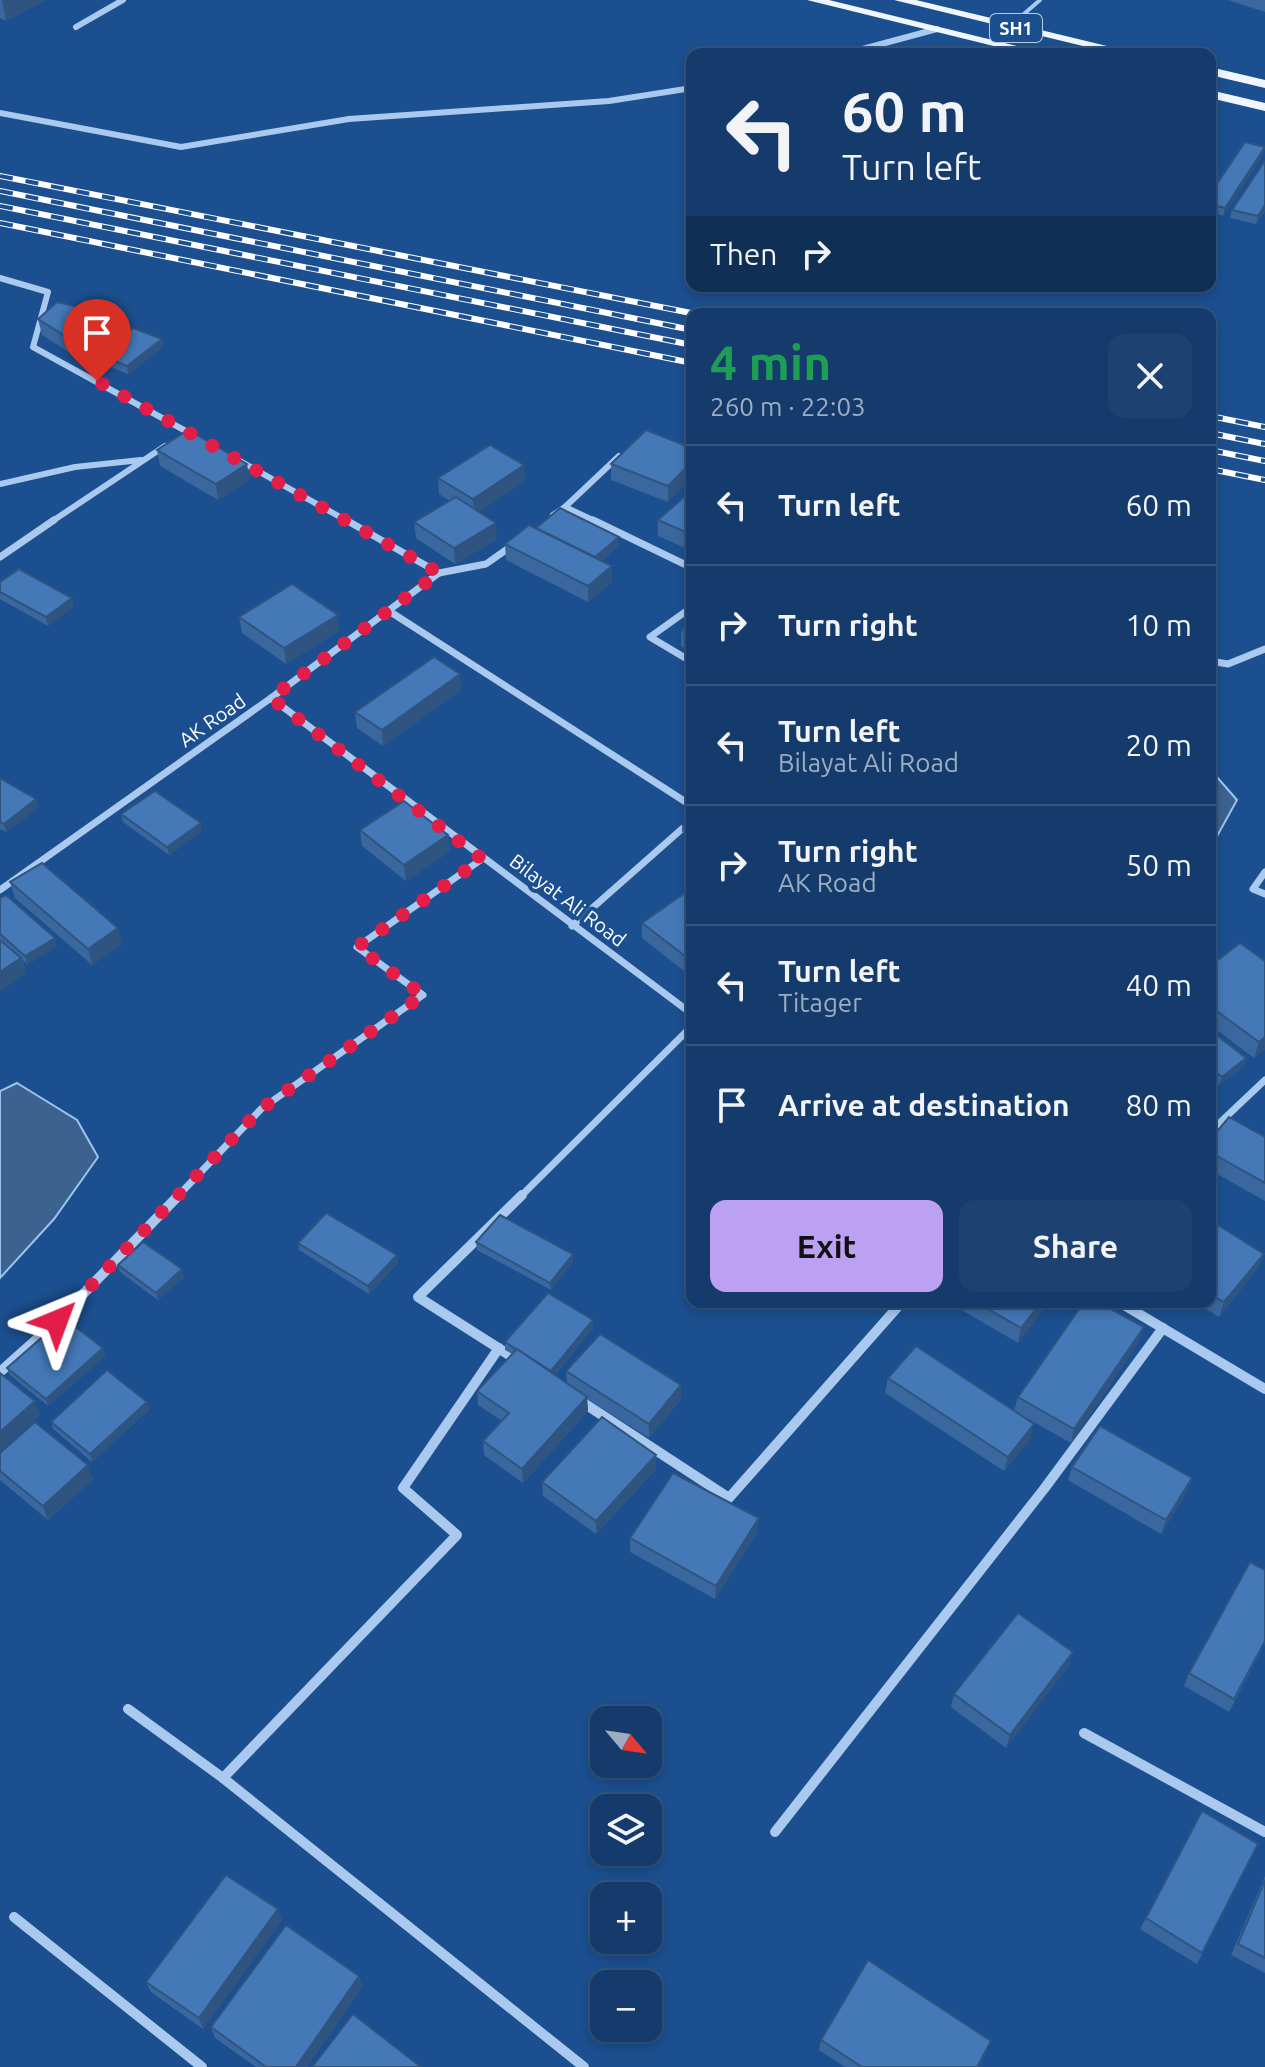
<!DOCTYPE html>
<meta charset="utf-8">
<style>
body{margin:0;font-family:Ubuntu,sans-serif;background:#1d4271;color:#f1f3f6;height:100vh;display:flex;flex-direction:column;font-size:30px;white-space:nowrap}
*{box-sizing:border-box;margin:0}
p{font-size:26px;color:#9dadc1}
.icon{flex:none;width:44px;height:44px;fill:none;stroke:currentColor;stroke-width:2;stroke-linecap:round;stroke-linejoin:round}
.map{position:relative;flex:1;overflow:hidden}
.panel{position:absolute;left:686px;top:308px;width:530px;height:1000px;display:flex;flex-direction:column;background:#143b6b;border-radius:16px;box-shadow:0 4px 12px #0003,0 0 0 2px #33557e}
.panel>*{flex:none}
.guide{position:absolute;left:686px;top:48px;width:530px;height:244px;border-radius:16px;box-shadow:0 4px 12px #0003,0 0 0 2px #33557e;background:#143b6b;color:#f1f3f6;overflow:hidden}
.needle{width:52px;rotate:119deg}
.controls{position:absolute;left:590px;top:1706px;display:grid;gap:16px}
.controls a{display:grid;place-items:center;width:72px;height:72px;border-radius:16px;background:#143b6b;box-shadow:0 4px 12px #0003,0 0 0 2px #33557e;font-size:40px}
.pin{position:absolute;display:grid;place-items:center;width:68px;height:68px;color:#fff;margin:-82px -34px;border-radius:50% 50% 50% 0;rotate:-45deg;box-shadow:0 0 8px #0007}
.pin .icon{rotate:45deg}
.me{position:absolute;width:88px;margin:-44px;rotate:44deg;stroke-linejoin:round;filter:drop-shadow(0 0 6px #0008)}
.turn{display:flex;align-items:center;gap:28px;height:168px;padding:0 24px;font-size:36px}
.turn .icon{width:104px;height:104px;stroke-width:2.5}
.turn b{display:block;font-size:56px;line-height:68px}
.then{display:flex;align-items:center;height:76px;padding:0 24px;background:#0003;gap:16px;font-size:30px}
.round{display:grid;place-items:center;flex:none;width:84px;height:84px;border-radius:16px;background:#1d4271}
.summary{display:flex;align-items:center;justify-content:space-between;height:136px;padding:0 24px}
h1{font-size:48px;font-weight:700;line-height:60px;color:#1e9e55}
.button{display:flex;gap:16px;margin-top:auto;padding:16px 24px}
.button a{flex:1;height:92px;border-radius:16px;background:#bca0f2;color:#111;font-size:32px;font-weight:700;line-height:92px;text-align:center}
.button a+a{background:#1d4271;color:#f1f3f6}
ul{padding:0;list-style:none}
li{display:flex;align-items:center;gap:24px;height:120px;padding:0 24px;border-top:2px solid #33557e}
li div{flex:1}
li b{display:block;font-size:30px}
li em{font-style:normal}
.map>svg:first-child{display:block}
</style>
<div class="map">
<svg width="1265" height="2067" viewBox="0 0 1265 2067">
<rect width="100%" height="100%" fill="#1b4f8f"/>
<g fill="#3c6290" stroke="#9cc4f0" stroke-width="2">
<polygon points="1210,769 1237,800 1210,849"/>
<polygon points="17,1083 77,1120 98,1157 54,1219 0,1278 0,1091"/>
</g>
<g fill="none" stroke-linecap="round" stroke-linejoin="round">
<polyline stroke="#a9c9ee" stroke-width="4" points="1010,26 1040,0"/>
<g stroke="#a9c9ee" stroke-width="6">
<polyline points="76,27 123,0"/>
<polyline points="844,54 937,29"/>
<polyline points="0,113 181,147 349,119 609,101 692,88"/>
<polyline points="0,278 48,292 33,347 193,435"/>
<polyline points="240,461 349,522"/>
<polyline points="0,484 75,467 141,460"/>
<polyline points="565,507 619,456"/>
<polyline points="553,515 565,507 597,522"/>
<polyline points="51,522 165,446"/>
</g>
<g stroke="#a9c9ee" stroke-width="7">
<polyline points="346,520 439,573"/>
<polyline points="593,520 684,564 692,558"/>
<polyline points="0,557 54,520"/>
<polyline points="692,607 650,637 692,662"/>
<polyline points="389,611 692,806"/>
<polyline points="1210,661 1228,664 1265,649"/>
<polyline points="271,698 692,1014"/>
<polyline points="1265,872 1253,889 1265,894"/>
<polyline points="0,890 271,698 439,573 486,564 513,545"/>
<polyline points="572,926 692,820"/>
<polyline points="1210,1132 1265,1080"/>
<polyline points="177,1197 261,1109 423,995 357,947 482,859"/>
<polyline points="520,1197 692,1026"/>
</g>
<g stroke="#a9c9ee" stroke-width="10">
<polyline points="1119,1302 1265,1389"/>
<polyline points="517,1360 418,1297 522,1195"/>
<polyline points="0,1372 57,1321 179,1195"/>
<polyline points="579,1400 729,1498 902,1302"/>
<polyline points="128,1709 223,1778 584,2067"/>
<polyline points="1084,1733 1265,1832"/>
<polyline points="223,1778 457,1535 403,1488 499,1348"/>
<polyline points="775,1832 1044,1489 1163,1328"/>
<polyline points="14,1917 202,2067"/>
</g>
<g fill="#f0f6ff" fill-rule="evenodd">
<polygon points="807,0 829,0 1050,54 1026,54"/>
<polygon points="894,0 916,0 1140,54 1116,54"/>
<polygon points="1210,67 1265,80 1265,88 1210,75"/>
<polygon points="1210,90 1265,103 1265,111 1210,98"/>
</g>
<defs>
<g id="rail">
<polyline points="0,176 696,314"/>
<polyline points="0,191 692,330"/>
<polyline points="0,206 692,345"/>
<polyline points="0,223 692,363"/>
<polyline points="1210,416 1265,427"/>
<polyline points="1210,433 1265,444"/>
<polyline points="1210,450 1265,461"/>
<polyline points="1210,469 1265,480"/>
</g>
</defs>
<use href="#rail" stroke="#fff" stroke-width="6"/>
<use href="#rail" stroke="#1b4f8f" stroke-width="4" stroke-dasharray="13" stroke-linecap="butt"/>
</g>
<g fill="#3a679d">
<polygon points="0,0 46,0 6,21 0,18"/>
<polygon points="1228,0 1265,0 1265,12"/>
<polygon points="1263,155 1223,216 1210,212 1210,194"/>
<polygon points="1232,210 1265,211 1256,224 1230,218"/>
<polygon points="116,316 119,332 84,362 42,335 38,319"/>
<polygon points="162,339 163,347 128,374 99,362 97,354"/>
<polygon points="692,448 668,502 611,480 611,464"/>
<polygon points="157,450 247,464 249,480 218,500 160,466"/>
<polygon points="438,478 525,481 479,511 497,539 455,564 416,538 414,522 450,501 439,494"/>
<polygon points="692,490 692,551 658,536 658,520"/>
<polygon points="536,528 619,537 619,545 601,561 612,566 612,582 588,602 506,560 505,544"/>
<polygon points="0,582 72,598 74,606 48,626 0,599"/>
<polygon points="239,617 339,631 286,664 242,633"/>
<polygon points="692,622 692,653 681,646 681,630"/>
<polygon points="461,690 383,746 357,728 355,712"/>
<polygon points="0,778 36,799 38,808 6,832 0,829"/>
<polygon points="121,814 202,831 169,855 123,822"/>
<polygon points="692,817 692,840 682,832 682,824"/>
<polygon points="360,830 450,851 406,881 362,846"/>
<polygon points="10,882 122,944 92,965 15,898"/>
<polygon points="692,888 689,975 642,938 642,923"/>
<polygon points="0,898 57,946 27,965 22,959 26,973 0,991"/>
<polygon points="1210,966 1265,1049 1254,1058 1210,1025"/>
<polygon points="1210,1030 1246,1058 1244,1066 1219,1085 1210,1077"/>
<polygon points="1265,1137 1265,1201 1210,1170 1210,1140"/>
<polygon points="1210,1220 1264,1254 1258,1268 1219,1317 1195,1302 1210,1302"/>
<polygon points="476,1242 573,1262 551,1290 477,1250"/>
<polygon points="298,1243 398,1263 369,1294 299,1250"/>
<polygon points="118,1265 184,1277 158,1300 120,1272"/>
<polygon points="948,1302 1049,1302 1018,1343"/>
<polygon points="593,1328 555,1375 567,1383 566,1371 681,1385 681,1399 649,1438 587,1399 588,1411 523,1483 484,1455 483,1441 502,1421 478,1405 477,1391 512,1354 505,1350 505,1342"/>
<polygon points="1139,1342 1071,1443 1014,1411 1018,1397"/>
<polygon points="103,1348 105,1356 48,1406 10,1375 7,1368"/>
<polygon points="888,1378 1031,1438 1004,1471 885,1393"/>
<polygon points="150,1409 92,1462 53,1429 51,1422"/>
<polygon points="0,1453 93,1479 48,1520 0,1480"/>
<polygon points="656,1455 656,1469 596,1534 543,1496 542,1482"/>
<polygon points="1072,1467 1187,1492 1161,1534 1068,1480"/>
<polygon points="757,1532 715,1599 630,1552 630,1538"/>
<polygon points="1265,1643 1229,1712 1184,1686 1189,1673"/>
<polygon points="1073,1652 1069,1665 1006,1748 951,1707 954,1694"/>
<polygon points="1258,1844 1197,1964 1140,1929 1146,1918"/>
<polygon points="1265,1876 1265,1973 1231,1955"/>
<polygon points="282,1920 203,2029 151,1992 146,1982"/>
<polygon points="359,1976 362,1987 307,2067 256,2067 215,2038 211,2027"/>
<polygon points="821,2040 987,2051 979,2067 845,2067 819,2050"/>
</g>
<g fill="#305480">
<polygon points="2,0 46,0 6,21"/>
<polygon points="1265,147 1263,155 1223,216 1225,208"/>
<polygon points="1265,205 1265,211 1256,224 1258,216"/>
<polygon points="116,316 119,332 84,362 81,346"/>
<polygon points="162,339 163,347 128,374 127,366"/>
<polygon points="692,462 692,477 668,502 668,486"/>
<polygon points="247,464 249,480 218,500 216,484"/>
<polygon points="524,465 525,481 474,515 473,499"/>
<polygon points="496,523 497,539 455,564 454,548"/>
<polygon points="619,537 619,545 595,565 595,557"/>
<polygon points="612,566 612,582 588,602 588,586"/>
<polygon points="72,598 74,606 48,626 46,617"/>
<polygon points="338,615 339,631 286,664 284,648"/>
<polygon points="460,674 461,690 383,746 382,730"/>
<polygon points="36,799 38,808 6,832 4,824"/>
<polygon points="201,823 202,831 169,855 167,847"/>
<polygon points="448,835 450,851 406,881 404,865"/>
<polygon points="118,928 122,944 92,965 88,949"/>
<polygon points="55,938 57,946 27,965 25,956"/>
<polygon points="692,957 692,972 689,975 689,959"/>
<polygon points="21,958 26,973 0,991 0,972"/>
<polygon points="1265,1037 1265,1049 1254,1058 1259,1042"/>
<polygon points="1246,1058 1244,1066 1219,1085 1222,1077"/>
<polygon points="573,1254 573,1262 551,1290 550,1283"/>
<polygon points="1264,1254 1258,1268 1219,1317 1224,1302"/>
<polygon points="397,1255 398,1263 369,1294 368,1286"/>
<polygon points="182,1269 184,1277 158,1300 156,1293"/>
<polygon points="1041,1302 1049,1302 1018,1343 1021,1328"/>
<polygon points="593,1320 593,1328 552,1378 551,1371"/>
<polygon points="1144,1327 1139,1342 1071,1443 1074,1429"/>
<polygon points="103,1348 105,1356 48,1406 46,1399"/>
<polygon points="681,1385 681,1399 649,1438 649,1424"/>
<polygon points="587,1397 588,1411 523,1483 522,1469"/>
<polygon points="35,1401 40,1415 0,1451 0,1432"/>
<polygon points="147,1402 150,1409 92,1462 90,1454"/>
<polygon points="1034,1424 1031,1438 1004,1471 1008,1457"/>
<polygon points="656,1455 656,1469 596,1534 596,1521"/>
<polygon points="88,1465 93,1479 48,1520 43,1506"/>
<polygon points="1192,1478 1187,1492 1161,1534 1166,1520"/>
<polygon points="759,1518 757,1532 715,1599 716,1586"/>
<polygon points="1073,1652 1069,1665 1006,1748 1010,1735"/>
<polygon points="278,1909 282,1920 203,2029 199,2018"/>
<polygon points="359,1976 362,1987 307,2067 296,2067"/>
<polygon points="991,2041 979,2067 977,2067"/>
</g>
<g fill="#4478b7" stroke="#305480" stroke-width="2">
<polygon points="1245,142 1265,147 1225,208 1210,204 1210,194"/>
<polygon points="1264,162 1265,163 1265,205 1258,216 1232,210"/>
<polygon points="57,302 116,316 81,346 38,319"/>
<polygon points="133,328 162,339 127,366 97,354"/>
<polygon points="188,430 247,464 216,484 157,450"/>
<polygon points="646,430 692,448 692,462 668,486 611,464"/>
<polygon points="490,445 524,465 473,499 438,478"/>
<polygon points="692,490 692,535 658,520"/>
<polygon points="456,497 496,523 454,548 414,522"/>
<polygon points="560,508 619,537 595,557 536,528"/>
<polygon points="529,525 612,566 588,586 505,544"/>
<polygon points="19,569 72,598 46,617 0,592 0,582"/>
<polygon points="292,584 338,615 284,648 239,617"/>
<polygon points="692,622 692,637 681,630"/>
<polygon points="434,657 460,674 382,730 355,712"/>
<polygon points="0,778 36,799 4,824 0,822"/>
<polygon points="155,791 201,823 167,847 121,814"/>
<polygon points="404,801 448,835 404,865 360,830"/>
<polygon points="692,817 692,832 682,824"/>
<polygon points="42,863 118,928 88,949 10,882"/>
<polygon points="692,888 692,957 689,959 642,923"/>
<polygon points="6,895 55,938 25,956 0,934 0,898"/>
<polygon points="0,940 21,958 0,972"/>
<polygon points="1240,943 1265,961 1265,1037 1259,1042 1210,1006 1210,966"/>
<polygon points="1210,1030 1246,1058 1222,1077 1210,1068"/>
<polygon points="1229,1117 1265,1137 1265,1183 1210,1152 1210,1140"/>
<polygon points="326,1213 397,1255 368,1286 298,1243"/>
<polygon points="500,1215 573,1254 550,1283 476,1242"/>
<polygon points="1210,1220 1264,1254 1224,1302 1210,1294"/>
<polygon points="143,1242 182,1269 156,1293 118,1265"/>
<polygon points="548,1293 593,1320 551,1371 517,1349 516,1349 505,1342"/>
<polygon points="976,1302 1041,1302 1021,1328"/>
<polygon points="1084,1302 1098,1302 1144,1327 1074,1429 1018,1397"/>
<polygon points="64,1318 103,1348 46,1399 7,1368"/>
<polygon points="600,1334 681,1385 649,1424 566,1371"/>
<polygon points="916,1346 1034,1424 1008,1457 888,1378"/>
<polygon points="517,1349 587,1397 522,1469 483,1441 509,1413 477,1391"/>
<polygon points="107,1370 147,1402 90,1454 51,1422"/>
<polygon points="0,1373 35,1401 0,1432"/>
<polygon points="602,1417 656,1455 596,1521 542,1482"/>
<polygon points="35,1422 88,1465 43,1506 0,1471 0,1453"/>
<polygon points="1100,1426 1192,1478 1166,1520 1072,1467"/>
<polygon points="673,1473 759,1518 716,1586 630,1538"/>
<polygon points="1250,1562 1265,1570 1265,1641 1234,1699 1189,1673"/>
<polygon points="1018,1613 1073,1652 1010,1735 954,1694"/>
<polygon points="1202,1811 1258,1844 1202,1953 1146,1918"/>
<polygon points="226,1875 278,1909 199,2018 146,1982"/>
<polygon points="1265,1880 1265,1958 1238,1944"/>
<polygon points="286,1925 359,1976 296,2067 266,2067 211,2027"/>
<polygon points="868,1960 991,2041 977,2067 862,2067 821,2040"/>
<polygon points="353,2014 421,2067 312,2067"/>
</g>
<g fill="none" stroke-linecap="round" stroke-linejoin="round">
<polyline stroke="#e11d48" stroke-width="14" stroke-dasharray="0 25.2" points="57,1321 261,1109 423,995 357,947 482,859 271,698 439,573 97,381"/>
</g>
<g text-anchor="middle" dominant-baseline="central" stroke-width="8" stroke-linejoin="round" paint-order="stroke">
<rect fill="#1b4f8f" stroke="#bbcadd" stroke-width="2" x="990" y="14" width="52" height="28" rx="6"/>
<g font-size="18" font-weight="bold" fill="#fff">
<text x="1016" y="28">SH1</text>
</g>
<g font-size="20" fill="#fff" stroke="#1b4f8f">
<text transform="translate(212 720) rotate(-35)">AK Road</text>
<text transform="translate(568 900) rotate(37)">Bilayat Ali Road</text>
</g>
</g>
</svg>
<div class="controls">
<a><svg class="needle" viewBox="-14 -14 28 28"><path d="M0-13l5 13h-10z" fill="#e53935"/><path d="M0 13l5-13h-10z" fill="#9dadc1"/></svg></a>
<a><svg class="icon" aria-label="layers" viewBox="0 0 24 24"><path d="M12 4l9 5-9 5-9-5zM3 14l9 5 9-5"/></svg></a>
<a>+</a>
<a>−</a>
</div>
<div class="pin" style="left:97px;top:381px;background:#d93025"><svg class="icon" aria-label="arrive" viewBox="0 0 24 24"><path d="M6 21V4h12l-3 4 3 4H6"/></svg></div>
<svg class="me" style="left:57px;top:1321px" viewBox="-20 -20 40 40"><path d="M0-17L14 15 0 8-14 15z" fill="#e11d48" stroke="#fff" stroke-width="4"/></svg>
<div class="guide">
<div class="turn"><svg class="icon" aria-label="left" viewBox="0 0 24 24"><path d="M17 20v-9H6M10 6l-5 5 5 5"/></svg><div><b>60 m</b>Turn left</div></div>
<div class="then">Then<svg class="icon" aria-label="right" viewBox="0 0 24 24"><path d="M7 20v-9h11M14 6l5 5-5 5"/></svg></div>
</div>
<section class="panel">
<div class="summary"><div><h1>4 min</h1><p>260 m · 22:03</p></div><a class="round"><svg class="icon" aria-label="close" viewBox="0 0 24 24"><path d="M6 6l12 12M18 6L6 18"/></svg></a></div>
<ul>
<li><svg class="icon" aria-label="left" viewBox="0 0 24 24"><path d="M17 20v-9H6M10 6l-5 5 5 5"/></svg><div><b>Turn left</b></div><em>60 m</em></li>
<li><svg class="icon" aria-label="right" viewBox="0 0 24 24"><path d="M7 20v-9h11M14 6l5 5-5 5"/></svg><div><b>Turn right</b></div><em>10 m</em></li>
<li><svg class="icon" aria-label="left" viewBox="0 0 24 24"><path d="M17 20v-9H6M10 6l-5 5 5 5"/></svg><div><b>Turn left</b><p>Bilayat Ali Road</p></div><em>20 m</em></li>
<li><svg class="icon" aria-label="right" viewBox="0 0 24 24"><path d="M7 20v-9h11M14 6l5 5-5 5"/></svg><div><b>Turn right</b><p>AK Road</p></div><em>50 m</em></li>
<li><svg class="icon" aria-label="left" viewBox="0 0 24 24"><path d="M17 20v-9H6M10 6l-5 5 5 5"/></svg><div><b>Turn left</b><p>Titager</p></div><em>40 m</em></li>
<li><svg class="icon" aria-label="arrive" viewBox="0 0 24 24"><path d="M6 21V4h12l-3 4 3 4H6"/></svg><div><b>Arrive at destination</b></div><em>80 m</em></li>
</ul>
<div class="button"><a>Exit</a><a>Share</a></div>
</section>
</div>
